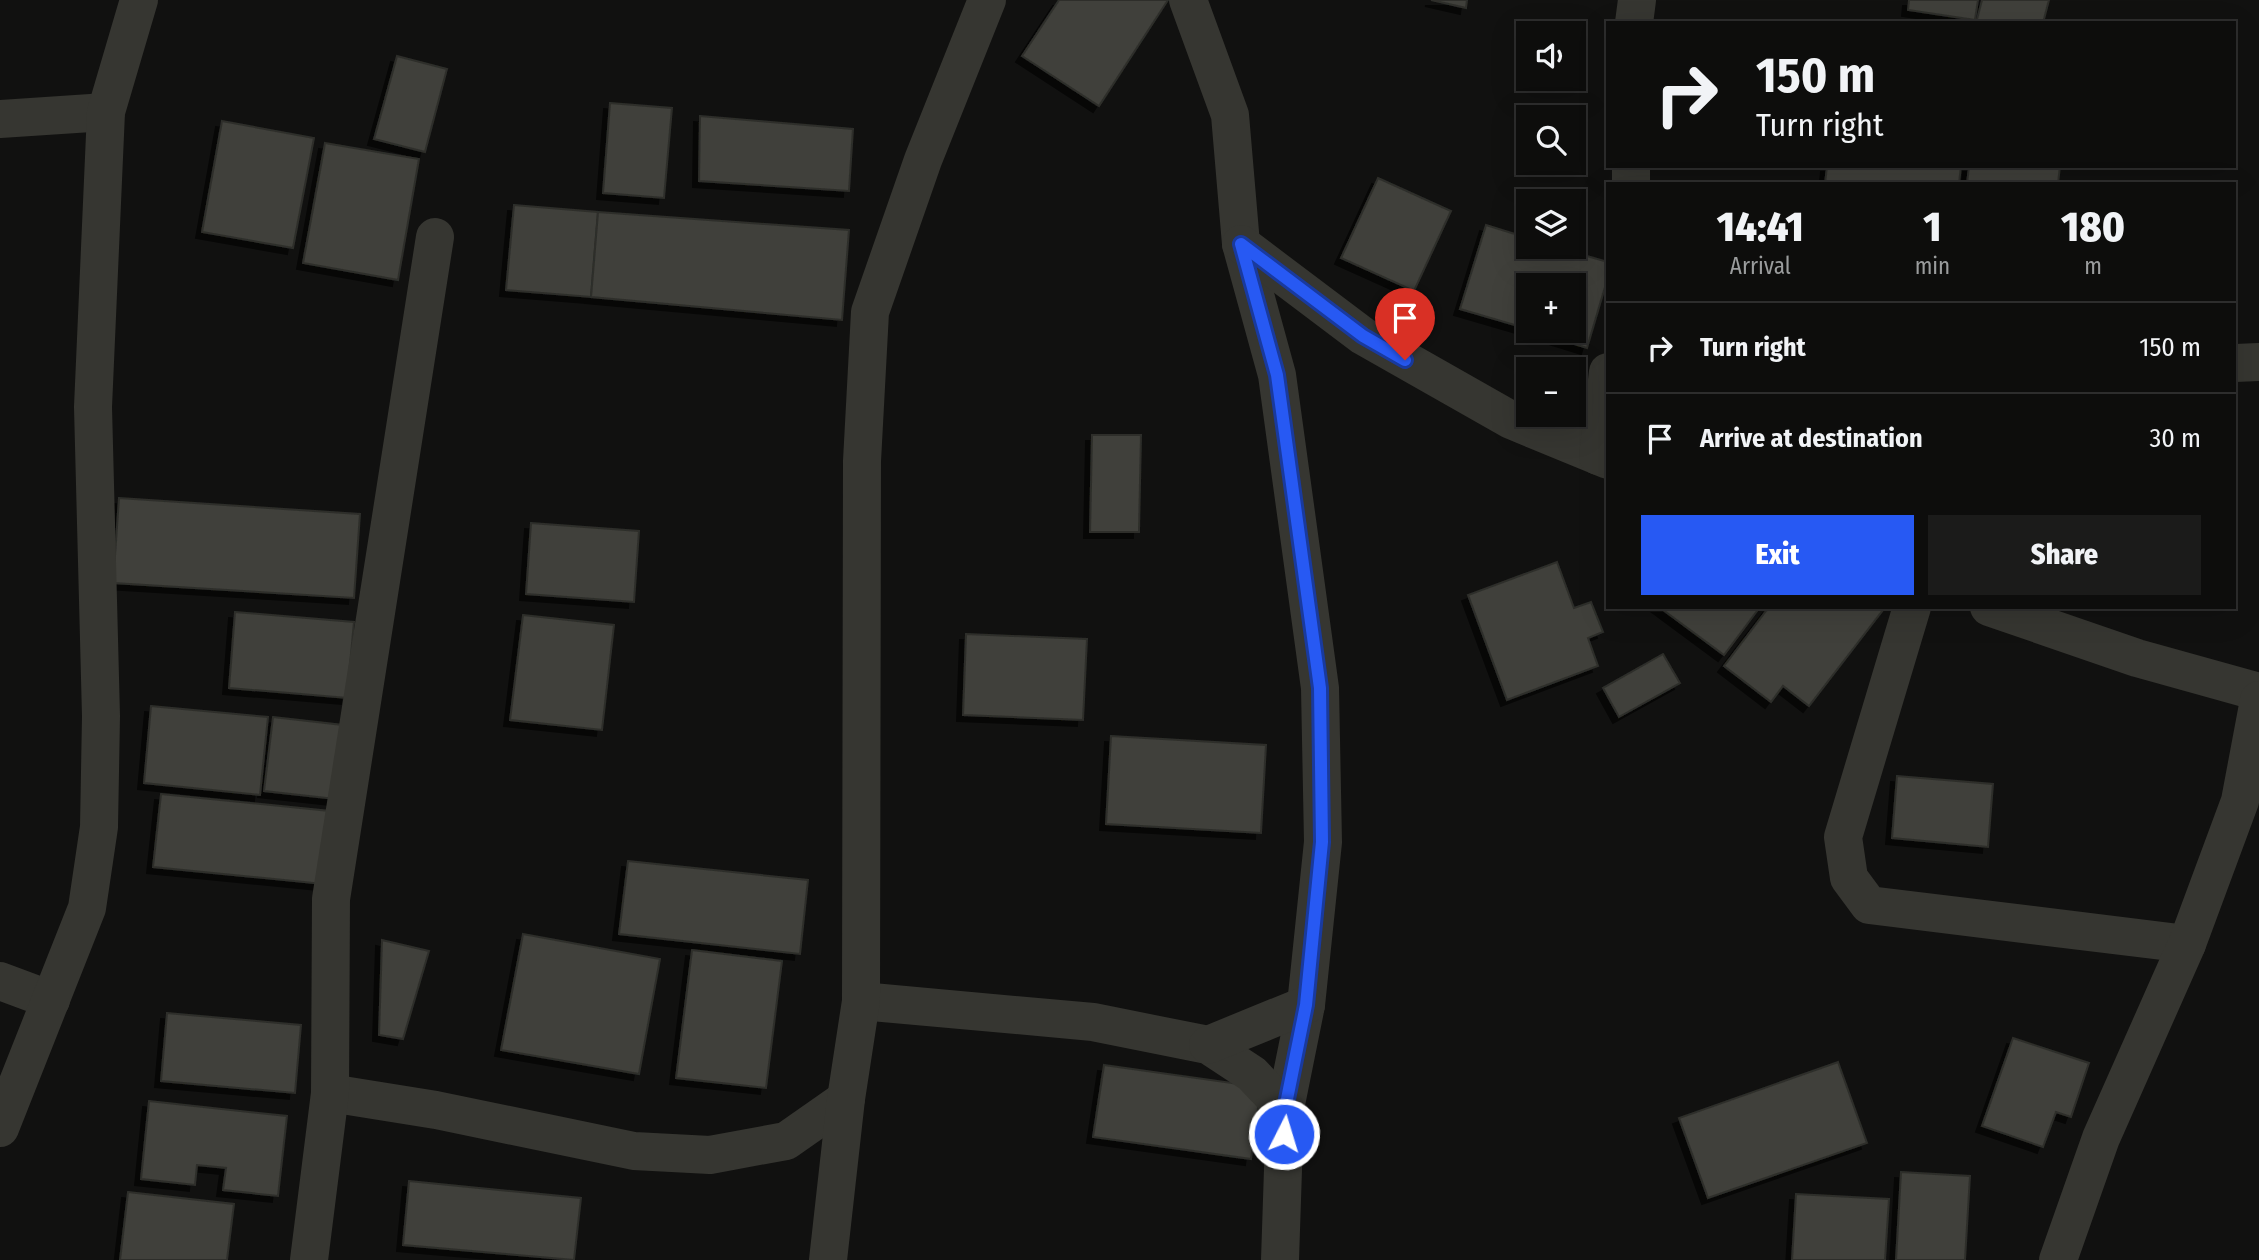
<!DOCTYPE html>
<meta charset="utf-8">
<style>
body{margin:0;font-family:"Fira Sans Condensed",sans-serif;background:#1b1b1a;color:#f1f3f6;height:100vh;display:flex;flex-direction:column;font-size:26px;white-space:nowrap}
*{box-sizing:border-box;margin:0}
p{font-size:23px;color:#9a9c9d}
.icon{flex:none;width:38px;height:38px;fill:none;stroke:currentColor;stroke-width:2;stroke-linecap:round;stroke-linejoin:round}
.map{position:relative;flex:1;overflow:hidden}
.side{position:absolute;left:1606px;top:182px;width:630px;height:427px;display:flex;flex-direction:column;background:#0d0d0c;border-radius:0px;box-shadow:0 7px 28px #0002,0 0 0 2px #2d2d2d}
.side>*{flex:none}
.banner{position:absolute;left:1606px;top:21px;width:630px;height:147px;border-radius:0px;box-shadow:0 7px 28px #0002,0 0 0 2px #2d2d2d;background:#0d0d0c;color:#f1f3f6;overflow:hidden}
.buttons{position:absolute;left:1516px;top:21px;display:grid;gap:14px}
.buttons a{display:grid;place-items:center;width:70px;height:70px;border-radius:0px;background:#0d0d0c;box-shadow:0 7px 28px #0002,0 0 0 2px #2d2d2d;font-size:35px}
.pin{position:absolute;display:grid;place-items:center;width:60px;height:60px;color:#fff;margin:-72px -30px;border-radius:50% 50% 50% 0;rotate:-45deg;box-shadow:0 0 7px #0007}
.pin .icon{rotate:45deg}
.me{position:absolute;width:77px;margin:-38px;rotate:5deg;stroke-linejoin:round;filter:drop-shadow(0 0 5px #0008)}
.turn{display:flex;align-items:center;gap:24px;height:147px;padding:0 35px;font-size:32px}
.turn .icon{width:91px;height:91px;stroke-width:2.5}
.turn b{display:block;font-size:49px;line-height:60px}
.eta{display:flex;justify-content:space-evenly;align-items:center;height:119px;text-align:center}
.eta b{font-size:42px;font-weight:800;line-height:49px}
.cta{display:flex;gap:14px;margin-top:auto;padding:14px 35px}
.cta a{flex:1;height:80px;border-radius:0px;background:#2759f3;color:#fff;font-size:28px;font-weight:800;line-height:80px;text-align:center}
.cta a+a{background:#1b1b1a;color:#f1f3f6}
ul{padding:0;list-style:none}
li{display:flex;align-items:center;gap:21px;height:91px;padding:0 35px;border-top:2px solid #2d2d2d}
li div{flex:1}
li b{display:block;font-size:26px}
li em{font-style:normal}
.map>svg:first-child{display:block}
</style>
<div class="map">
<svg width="2259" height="1260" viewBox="0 0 2259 1260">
<defs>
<filter id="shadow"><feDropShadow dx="-6" dy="6" stdDeviation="0" flood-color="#0009"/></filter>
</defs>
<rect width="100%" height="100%" fill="#111110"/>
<g fill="#3f3f3a" stroke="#2d2e2a" stroke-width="2" filter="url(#shadow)">
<polygon points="1059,0 1168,0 1099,106 1022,56"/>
<polygon points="1431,0 1467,0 1466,8"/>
<polygon points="1909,0 1978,0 1975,20 1908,10"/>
<polygon points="1982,0 2049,0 2043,23 1976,23"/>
<polygon points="397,56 447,69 425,152 374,139"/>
<polygon points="610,103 672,108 664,198 603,193"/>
<polygon points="700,116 853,129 849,191 699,181"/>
<polygon points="222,121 314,138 293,248 202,232"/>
<polygon points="325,143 419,159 398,280 303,263"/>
<polygon points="1827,166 1961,166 1959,184 1825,184"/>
<polygon points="1969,166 2060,166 2058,184 1967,184"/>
<polygon points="1378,178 1451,211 1414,291 1341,258"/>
<polygon points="514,205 598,212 591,297 506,290"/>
<polygon points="598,212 849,230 842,320 591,297"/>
<polygon points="1486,225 1528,238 1528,247 1556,247 1608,262 1608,277 1587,348 1532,331 1573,331 1573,285 1528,285 1528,329 1460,309"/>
<polygon points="1092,435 1141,435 1139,532 1090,532"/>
<polygon points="119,498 360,514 354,598 113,583"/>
<polygon points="531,523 639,531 634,602 526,594"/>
<polygon points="1557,562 1574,608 1591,602 1603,632 1588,638 1598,666 1507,700 1468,595"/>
<polygon points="1659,607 1760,607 1724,655"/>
<polygon points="1769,607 1880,607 1883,610 1809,706 1783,686 1771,702 1724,666"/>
<polygon points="235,612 354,622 347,698 229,688"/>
<polygon points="523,615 614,625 602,730 510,720"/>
<polygon points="966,634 1087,639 1083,720 963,715"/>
<polygon points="1663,654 1680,683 1619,717 1603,688"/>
<polygon points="151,706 268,717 260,795 144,783"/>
<polygon points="273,717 343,725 335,799 264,791"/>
<polygon points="1111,736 1266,745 1261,833 1106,824"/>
<polygon points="1897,776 1993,784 1988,847 1892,838"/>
<polygon points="161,794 330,811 323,884 153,867"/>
<polygon points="628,861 808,880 800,954 619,934"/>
<polygon points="523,934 660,959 639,1074 501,1050"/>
<polygon points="382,940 429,951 403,1039 379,1035"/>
<polygon points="692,950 782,961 766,1088 676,1078"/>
<polygon points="167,1013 301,1025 295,1093 161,1081"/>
<polygon points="2013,1038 2089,1063 2071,1117 2056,1112 2043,1147 1982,1126"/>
<polygon points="1838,1062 1867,1143 1708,1198 1679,1118"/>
<polygon points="1104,1065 1261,1087 1251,1159 1093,1137"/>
<polygon points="149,1101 287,1116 278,1196 223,1190 226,1168 197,1165 195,1185 141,1179"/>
<polygon points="1901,1172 1970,1176 1965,1260 1896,1260"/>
<polygon points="409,1181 581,1198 574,1260 403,1245"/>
<polygon points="128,1192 234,1204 227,1260 120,1260"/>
<polygon points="1796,1194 1889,1199 1885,1260 1792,1260"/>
</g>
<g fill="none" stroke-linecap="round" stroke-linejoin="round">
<g stroke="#363631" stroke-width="38">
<polyline points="1188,0 1230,115 1241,244 1277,375 1320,688 1323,842 1306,1005 1285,1109 1280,1260"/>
<polyline points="1634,23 1637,0"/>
<polyline points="0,119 106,112"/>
<polyline points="1631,184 1631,166"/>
<polyline points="1241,244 1363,336 1511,420 1608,460"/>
<polyline points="2235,363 2259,362"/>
<polyline points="1598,456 1608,372"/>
<polyline points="1912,607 1843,837 1849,878 1869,905 2187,944"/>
<polyline points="1989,607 2137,658 2259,692"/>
<polyline points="0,981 51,1000"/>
<polyline points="861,1001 1093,1022 1208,1045 1252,1074 1285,1109"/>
<polyline points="1208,1045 1306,1005"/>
<polyline points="330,1093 436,1110 634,1151 710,1155 786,1141 846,1099"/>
<polyline points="0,1128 87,908 99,827 101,716 93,407 106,112 139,0"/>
<polyline points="309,1260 330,1093 331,899 435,237"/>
<polyline points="828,1260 846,1099 861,1001 862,461 870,312 923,160 987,0"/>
<polyline points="2058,1260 2101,1138 2187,944 2240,801 2259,700"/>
</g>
</g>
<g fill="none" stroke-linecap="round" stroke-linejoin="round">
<defs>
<polyline id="route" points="1284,1134 1285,1109 1306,1005 1322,842 1320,688 1277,375 1241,244 1363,336 1405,360"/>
</defs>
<use href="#route" stroke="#193a9e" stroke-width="18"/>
<use href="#route" stroke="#2759f3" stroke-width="12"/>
</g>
</svg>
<div class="buttons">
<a><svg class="icon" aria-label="sound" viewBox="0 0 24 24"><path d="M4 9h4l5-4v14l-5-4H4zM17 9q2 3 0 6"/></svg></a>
<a><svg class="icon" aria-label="search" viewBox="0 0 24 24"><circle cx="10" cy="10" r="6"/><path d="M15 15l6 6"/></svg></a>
<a><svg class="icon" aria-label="layers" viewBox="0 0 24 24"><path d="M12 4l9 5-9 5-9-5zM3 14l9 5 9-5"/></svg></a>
<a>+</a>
<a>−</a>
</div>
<div class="pin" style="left:1405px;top:360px;background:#d93025"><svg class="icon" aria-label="arrive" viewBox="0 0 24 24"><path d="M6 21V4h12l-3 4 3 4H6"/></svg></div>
<svg class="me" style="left:1284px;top:1134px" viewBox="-20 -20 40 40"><circle r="17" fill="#2759f3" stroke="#fff" stroke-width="3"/><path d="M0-11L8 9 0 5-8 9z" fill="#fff"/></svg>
<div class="banner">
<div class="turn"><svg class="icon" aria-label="right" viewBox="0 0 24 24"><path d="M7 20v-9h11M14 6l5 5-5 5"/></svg><div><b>150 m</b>Turn right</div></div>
</div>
<section class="side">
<div class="eta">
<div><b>14:41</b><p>Arrival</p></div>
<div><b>1</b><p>min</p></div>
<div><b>180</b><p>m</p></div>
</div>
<ul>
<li><svg class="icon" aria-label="right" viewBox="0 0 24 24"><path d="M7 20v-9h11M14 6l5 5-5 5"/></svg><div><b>Turn right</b></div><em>150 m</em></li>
<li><svg class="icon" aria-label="arrive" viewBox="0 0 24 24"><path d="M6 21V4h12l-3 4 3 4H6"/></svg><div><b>Arrive at destination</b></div><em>30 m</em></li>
</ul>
<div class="cta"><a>Exit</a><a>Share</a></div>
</section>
</div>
